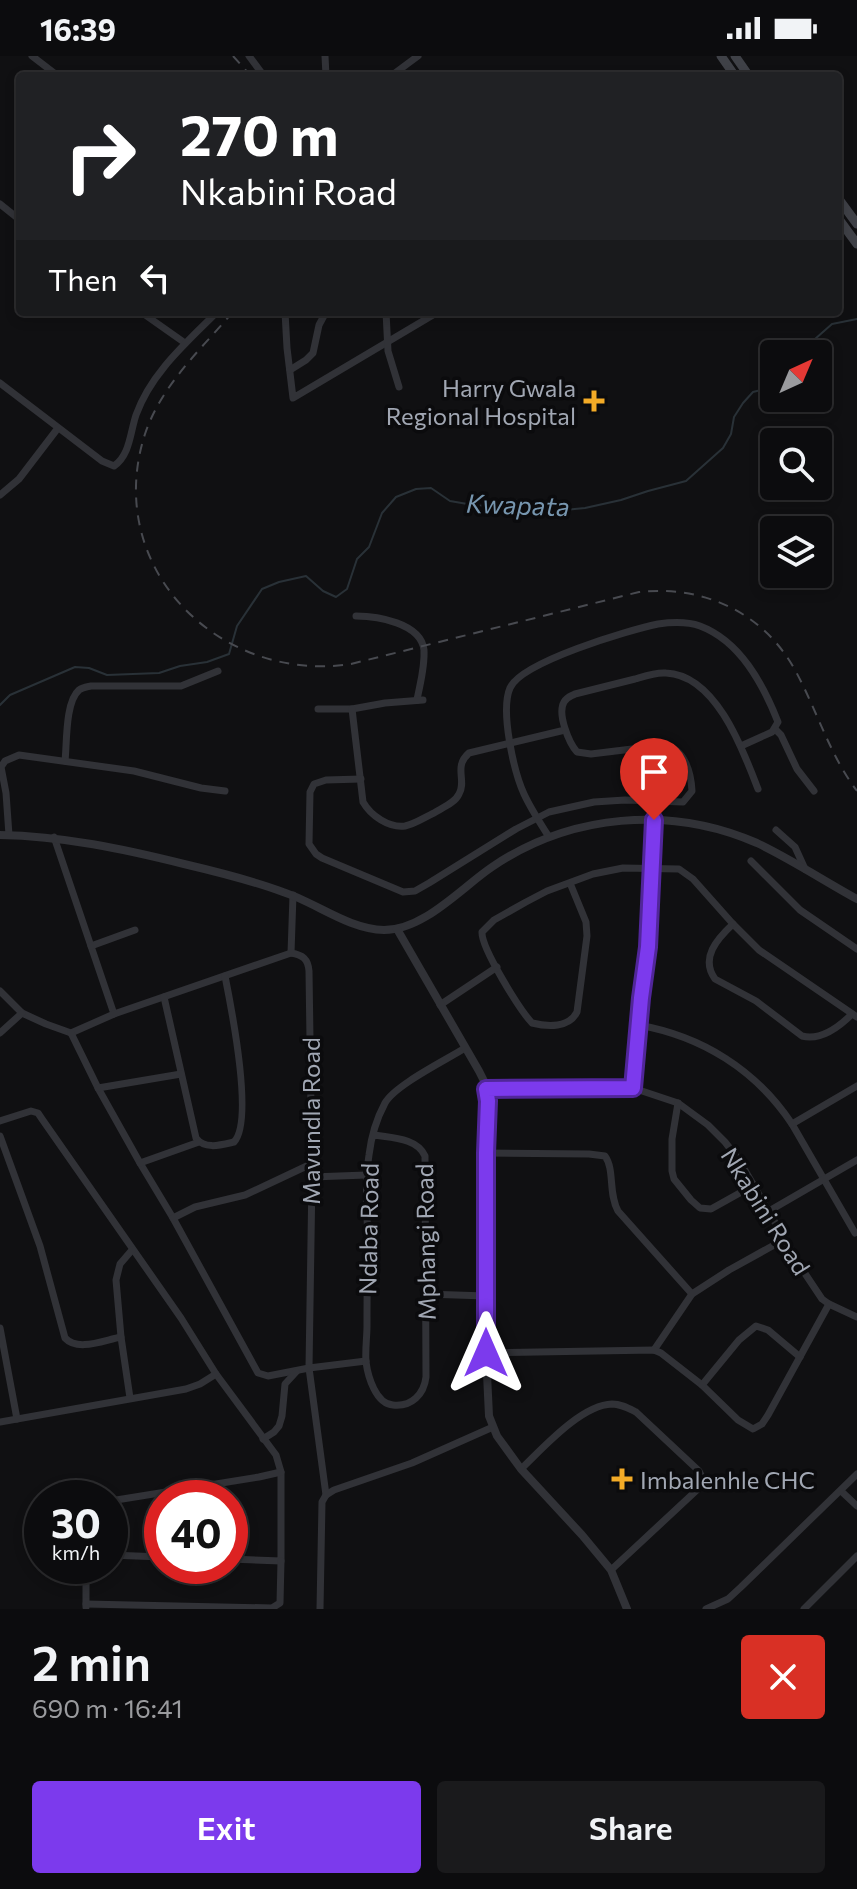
<!DOCTYPE html>
<meta charset="utf-8">
<style>
body{margin:0;font-family:Commissioner,sans-serif;background:#1a1a1c;color:#f1f3f6;height:100vh;display:flex;flex-direction:column;font-size:30px;white-space:nowrap}
*{box-sizing:border-box;margin:0}
p{font-size:26px;color:#9a9b9e}
.icon{flex:none;width:44px;height:44px;fill:none;stroke:currentColor;stroke-width:2;stroke-linecap:round;stroke-linejoin:round}
.map{position:relative;height:1553px;overflow:hidden}
.sheet{display:flex;flex-direction:column;background:#0c0c0e;flex:1}
.sheet>*{flex:none}
.banner{position:absolute;left:16px;top:16px;width:826px;height:244px;border-radius:8px;box-shadow:0 4px 12px #0003,0 0 0 2px #2c2c2e;background:#202124;color:#fff;overflow:hidden}
.needle{width:52px;rotate:44deg}
.controls{position:absolute;left:760px;top:284px;display:grid;gap:16px}
.controls a{display:grid;place-items:center;width:72px;height:72px;border-radius:8px;background:#0c0c0e;box-shadow:0 4px 12px #0003,0 0 0 2px #2c2c2e;font-size:40px}
.speed{position:absolute;left:24px;top:1424px;display:flex;gap:16px;font-size:40px;font-weight:700;text-align:center}
.speed>*{display:grid;place-content:center;width:104px;height:104px;border-radius:50%;background:#0c0c0e;box-shadow:0 4px 12px #0003,0 0 0 2px #2c2c2e;line-height:1}
.speed small{font-size:20px;font-weight:400}
.speed .limit{border:12px solid #d22;background:#fff;color:#111}
.pin{position:absolute;display:grid;place-items:center;width:68px;height:68px;color:#fff;margin:-82px -34px;border-radius:50% 50% 50% 0;rotate:-45deg;box-shadow:0 0 8px #0007}
.pin .icon{rotate:45deg}
.me{position:absolute;width:88px;margin:-44px;rotate:0deg;stroke-linejoin:round;filter:drop-shadow(0 0 6px #0008)}
.turn{display:flex;align-items:center;gap:28px;height:168px;padding:0 32px;font-size:36px}
.turn .icon{width:104px;height:104px;stroke-width:2.5}
.turn b{display:block;font-size:56px;line-height:68px}
.then{display:flex;align-items:center;height:76px;padding:0 32px;background:#0003;gap:16px;font-size:30px}
.round{display:grid;place-items:center;flex:none;width:84px;height:84px;border-radius:8px;background:#1a1a1c}
.head{display:flex;align-items:center;justify-content:space-between;height:136px;padding:0 32px}
h1{font-size:48px;font-weight:600;line-height:60px}
.cta{display:flex;gap:16px;margin-top:auto;padding:16px 32px}
.cta a{flex:1;height:92px;border-radius:8px;background:#7c3aed;color:#fff;font-size:32px;font-weight:600;line-height:92px;text-align:center}
.cta a+a{background:#1a1a1c;color:#f1f3f6}
.status{display:flex;justify-content:space-between;align-items:center;height:56px;padding:0 40px;background:#0c0c0e;direction:ltr}
.status svg{height:22px;fill:currentColor}
.map>svg:first-child{display:block}
</style>
<div class="status"><b>16:39</b><svg viewBox="0 0 49 12"><path d="M0 12V9h3v3zM5 12V6h3v6zM10 12V3h3v9zM15 12V0h3v12zM26 1h20v11H26zM47 4h2v5h-2z"/></svg></div>
<div class="map">
<svg width="857" height="1553" viewBox="0 0 857 1553">
<rect width="100%" height="100%" fill="#101012"/>
<g fill="none" stroke-linecap="round" stroke-linejoin="round">
<g stroke="#293137" stroke-width="2">
<polyline points="798,298 832,268 857,263"/>
<polyline points="0,649 10,639 75,611 89,612 107,619 159,617 180,610 207,606 229,598 237,570 262,533 279,526 306,520 323,535 336,541 347,533 357,503 369,491 382,457 396,441 416,433 431,432 450,445 479,450 512,443 536,453 554,455 585,452 621,444 648,435 686,425 723,392 731,378 734,361 743,347 753,336 765,333 774,327"/>
</g>
<g stroke="#313237" stroke-width="7">
<polyline points="32,0 58,20"/>
<polyline points="249,0 264,20"/>
<polyline points="325,0 326,20"/>
<polyline points="391,20 418,0"/>
<polyline points="0,148 20,164"/>
<polyline points="141,256 185,287"/>
<polyline points="285,256 287,292 293,342 438,256"/>
<polyline points="386,256 388,295 399,331"/>
<polyline points="290,314 306,304 313,297 319,269 326,256"/>
<path d="M0,327L102,405L114,410C130,399 130,377 136,359C151,317 186,287 217,256"/>
<polyline points="0,439 19,423 58,372"/>
<path d="M356,560C377,560 421,567 424,594C425,611 420,628 417,644"/>
<polyline points="318,653 352,653 385,647 423,644"/>
<path d="M352,653L363,746C371,760 389,772 405,770C415,768 425,761 434,757C442,752 455,747 459,738C467,724 453,711 469,697L565,674"/>
<polyline points="775,673 781,679 797,713 814,735"/>
<path d="M65,705C67,688 65,646 79,634C83,631 86,631 91,630H181L218,615"/>
<path d="M361,723L326,724L314,728L310,736L309,788L316,798L322,802L403,836L415,835L429,827L516,773L549,756L594,746L625,744L683,746L692,735C691,716 685,694 665,689L591,698L577,696C569,687 557,658 564,646C567,641 569,641 575,638C595,633 615,628 635,623C645,620 656,616 666,617C716,619 743,694 758,733"/>
<polyline points="776,774 795,791 805,813"/>
<polyline points="9,779 6,737 1,711 5,705 19,699 134,715 201,732 225,735"/>
<polyline points="54,781 114,958"/>
<path d="M549,781C540,767 531,753 524,738C514,716 500,655 510,632C521,606 629,574 658,568C672,566 686,565 700,570C740,585 763,628 778,666L772,676L741,690"/>
<polyline points="751,805 800,854 857,893"/>
<path d="M570,827L586,866L587,880L577,956C569,972 548,971 532,967C520,954 481,892 482,876L494,864L526,846L547,835L593,818L623,812L679,813L693,823L733,868L759,894L857,961"/>
<path d="M733,868C717,883 700,902 715,923L756,945L802,980C821,985 840,970 852,958"/>
<polyline points="91,890 135,874"/>
<polyline points="291,897 293,839"/>
<path d="M0,935L22,957L46,968L71,977L114,958L291,897C303,899 308,903 309,915L312,1121L309,1312L326,1439"/>
<path d="M164,941L196,1082C205,1094 221,1089 234,1086C254,1065 231,950 225,920"/>
<polyline points="440,949 497,911"/>
<path d="M638,969C702,980 756,1014 792,1068L855,1177"/>
<polyline points="0,977 22,957"/>
<polyline points="71,977 98,1032 140,1107 173,1162 258,1317 268,1320 309,1312 366,1305"/>
<polyline points="98,1032 181,1018"/>
<polyline points="633,1032 641,942 648,891 654,764"/>
<polyline points="486,1033 633,1032 678,1047 708,1069 725,1086 739,1104 802,1213 822,1243 829,1248 857,1261"/>
<polyline points="678,1047 672,1083 672,1115 674,1123 691,1144 700,1152 711,1153 754,1129"/>
<polyline points="0,1065 31,1055 38,1057 42,1063 181,1262 216,1318 276,1399 281,1416 281,1505 230,1503"/>
<polyline points="792,1068 857,1030"/>
<path d="M374,1079C392,1082 417,1082 425,1100L426,1321C424,1338 412,1351 393,1349C376,1348 368,1321 366,1306C365,1294 367,1281 367,1270C367,1245 367,1221 368,1196C368,1164 364,1131 369,1099C371,1082 377,1062 385,1047C395,1029 446,1004 465,992"/>
<path d="M0,1080L40,1190L65,1282C78,1296 104,1284 121,1281"/>
<path d="M486,1097L589,1098L605,1100C615,1114 608,1137 618,1155L692,1238"/>
<polyline points="140,1107 199,1086"/>
<polyline points="312,1121 366,1119"/>
<polyline points="769,1155 857,1104"/>
<polyline points="173,1162 195,1151 245,1139 311,1108"/>
<polyline points="426,1238 486,1240"/>
<polyline points="0,1272 17,1363"/>
<polyline points="654,1294 692,1238 729,1214 785,1183"/>
<polyline points="486,1297 654,1294 661,1297 702,1329 738,1364 753,1373 762,1368 768,1359 829,1248"/>
<polyline points="702,1329 739,1284 756,1270 768,1274 800,1301"/>
<polyline points="130,1342 121,1281 116,1224 120,1208 132,1194"/>
<polyline points="0,1366 186,1333 200,1328 216,1318"/>
<polyline points="263,1383 274,1376 279,1370 282,1360 285,1328 296,1316"/>
<path d="M521,1413C543,1392 581,1349 612,1348C621,1348 628,1352 636,1356L699,1415L702,1421L698,1433L611,1514"/>
<polyline points="841,1435 857,1450"/>
<polyline points="110,1445 259,1421 281,1416"/>
<polyline points="110,1499 162,1501"/>
<polyline points="86,1548 272,1552 280,1547 281,1505"/>
<polyline points="86,1551 86,1510"/>
<polyline points="320,1553 322,1446 326,1439 334,1434 412,1407 493,1371"/>
<polyline points="706,1553 728,1543 741,1531 857,1418"/>
<polyline points="804,1553 857,1500"/>
</g>
<g stroke="#313237" stroke-width="8">
<path d="M0,779C63,780 124,793 184,808C218,816 251,824 283,836C317,847 348,873 384,874C424,874 461,832 492,811C570,758 670,749 757,787C791,803 824,825 857,843"/>
<polyline points="397,873 479,1015 484,1025 488,1045 486,1097 486,1297 489,1360 497,1380 521,1413 582,1479 611,1514 627,1553"/>
</g>
<g stroke="#3f4147" stroke-width="9">
<polyline points="721,0 735,20"/>
<polyline points="735,0 749,20"/>
<polyline points="838,142 857,168"/>
<polyline points="838,162 857,188"/>
</g>
<g stroke="#484a50" stroke-width="2" stroke-dasharray="10 8" stroke-linecap="butt">
<polyline points="233,0 251,20"/>
<path d="M233,256C200,294 161,330 145,378C102,511 219,628 351,608L639,536C703,529 763,556 795,614C817,654 829,698 857,735"/>
</g>
</g>
<g fill="none" stroke-linecap="round" stroke-linejoin="round">
<defs>
<polyline id="route" points="486,1297 486,1097 488,1045 486,1033 633,1032 641,942 648,891 654,764"/>
</defs>
<use href="#route" stroke="#51269a" stroke-width="20"/>
<use href="#route" stroke="#7c3aed" stroke-width="14"/>
</g>
<g fill="#f3ab27" stroke="#0b0b0d" stroke-width="3">
<path d="M590 333h8v8h8v8h-8v8h-8v-8h-8v-8h8z"/>
<path d="M618 1411h8v8h8v8h-8v8h-8v-8h-8v-8h8z"/>
</g>
<g text-anchor="middle" dominant-baseline="central" stroke-width="7" stroke-linejoin="round" paint-order="stroke">
<g font-size="24" fill="#a1a7b3" stroke="#0b0b0d" text-anchor="end">
<text x="576" y="331">Harry Gwala<tspan x="576" dy="28">Regional Hospital</tspan></text>
<text x="640" y="1423" text-anchor="start">Imbalenhle CHC</text>
</g>
<g font-size="24" fill="#a1a7b3" stroke="#0b0b0d">
<text transform="translate(310 1065) rotate(-90)">Mavundla Road</text>
<text transform="translate(766 1155) rotate(58)">Nkabini Road</text>
<text transform="translate(368 1173) rotate(-89)">Ndaba Road</text>
<text transform="translate(425 1186) rotate(-91)">Mphangi Road</text>
</g>
<g font-size="26" font-style="italic" fill="#7796af" stroke="#0b0b0d">
<text transform="translate(518 448) rotate(2)">Kwapata</text>
</g>
</g>
</svg>
<div class="controls">
<a><svg class="needle" viewBox="-14 -14 28 28"><path d="M0-13l5 13h-10z" fill="#e53935"/><path d="M0 13l5-13h-10z" fill="#9a9b9e"/></svg></a>
<a><svg class="icon" aria-label="search" viewBox="0 0 24 24"><circle cx="10" cy="10" r="6"/><path d="M15 15l6 6"/></svg></a>
<a><svg class="icon" aria-label="layers" viewBox="0 0 24 24"><path d="M12 4l9 5-9 5-9-5zM3 14l9 5 9-5"/></svg></a>
</div>
<div class="speed"><div>30<small>km/h</small></div><div class="limit">40</div></div>
<div class="pin" style="left:654px;top:764px;background:#d93025"><svg class="icon" aria-label="arrive" viewBox="0 0 24 24"><path d="M6 21V4h12l-3 4 3 4H6"/></svg></div>
<svg class="me" style="left:486px;top:1297px" viewBox="-20 -20 40 40"><path d="M0-17L14 15 0 8-14 15z" fill="#7c3aed" stroke="#fff" stroke-width="4"/></svg>
<div class="banner">
<div class="turn"><svg class="icon" aria-label="right" viewBox="0 0 24 24"><path d="M7 20v-9h11M14 6l5 5-5 5"/></svg><div><b>270 m</b>Nkabini Road</div></div>
<div class="then">Then<svg class="icon" aria-label="left" viewBox="0 0 24 24"><path d="M17 20v-9H6M10 6l-5 5 5 5"/></svg></div>
</div>
</div>
<section class="sheet">
<div class="head"><div><h1>2 min</h1><p>690 m · 16:41</p></div><a class="round" style="background:#d93025;color:#fff"><svg class="icon" aria-label="close" viewBox="0 0 24 24"><path d="M6 6l12 12M18 6L6 18"/></svg></a></div>
<div class="cta"><a>Exit</a><a>Share</a></div>
</section>
